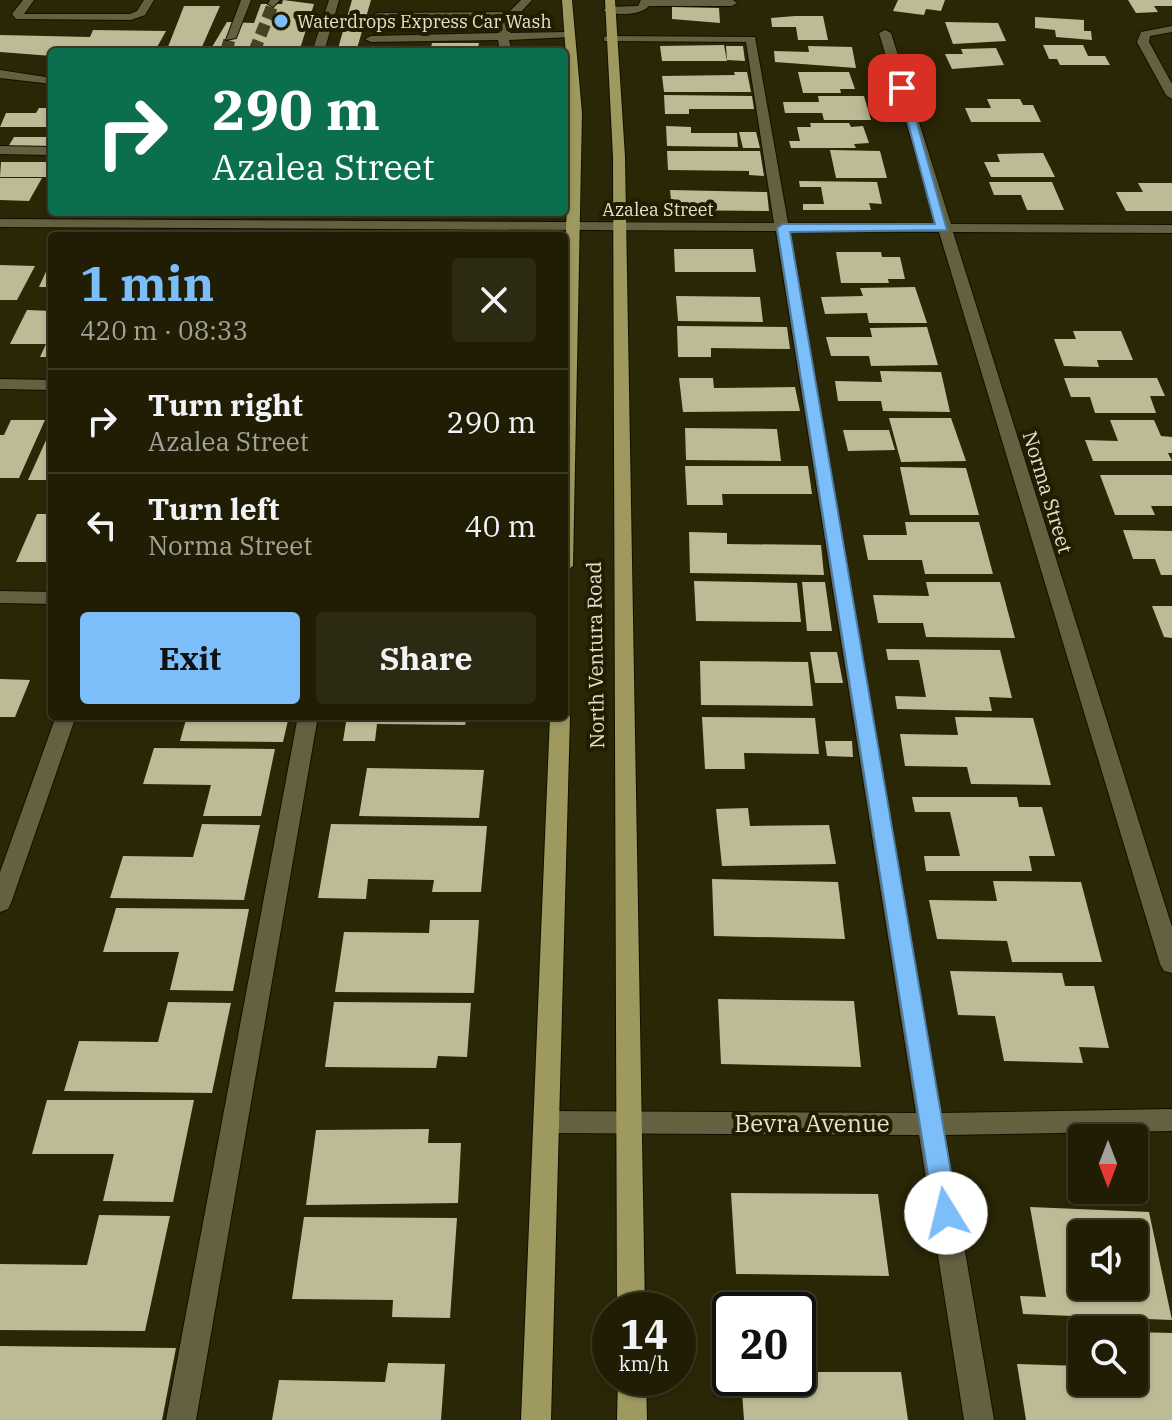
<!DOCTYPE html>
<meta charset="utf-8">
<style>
body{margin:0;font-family:"IBM Plex Serif",serif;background:#2d2a13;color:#f1f3f6;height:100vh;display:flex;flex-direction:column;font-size:30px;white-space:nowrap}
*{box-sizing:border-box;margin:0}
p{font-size:26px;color:#a2a29a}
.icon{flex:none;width:44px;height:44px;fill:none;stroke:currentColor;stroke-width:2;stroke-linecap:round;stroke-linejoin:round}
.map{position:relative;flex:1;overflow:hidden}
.sheet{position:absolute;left:48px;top:232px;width:520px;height:488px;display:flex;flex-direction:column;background:#201d04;border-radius:8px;box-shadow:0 2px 6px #0004,0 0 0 2px #3d3b26}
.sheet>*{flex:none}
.guide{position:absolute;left:48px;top:48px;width:520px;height:168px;border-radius:8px;box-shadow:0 2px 6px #0004,0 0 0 2px #3d3b26;background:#0b6e4f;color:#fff;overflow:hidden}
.needle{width:52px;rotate:180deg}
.tools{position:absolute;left:1068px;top:1124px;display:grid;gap:16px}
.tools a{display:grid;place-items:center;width:80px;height:80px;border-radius:8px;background:#201d04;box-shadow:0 2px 6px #0004,0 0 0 2px #3d3b26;font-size:40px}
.speed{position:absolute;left:592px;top:1292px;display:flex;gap:16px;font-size:40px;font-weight:700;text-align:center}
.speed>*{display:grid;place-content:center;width:104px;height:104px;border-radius:50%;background:#201d04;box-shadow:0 2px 6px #0004,0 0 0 2px #3d3b26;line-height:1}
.speed small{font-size:20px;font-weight:400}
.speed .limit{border:4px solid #111;border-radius:12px;background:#fff;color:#111}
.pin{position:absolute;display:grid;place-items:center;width:68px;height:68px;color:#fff;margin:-34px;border-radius:16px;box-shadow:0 4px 12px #0006}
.me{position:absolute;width:88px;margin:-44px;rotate:351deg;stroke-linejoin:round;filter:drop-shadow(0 0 6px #0008)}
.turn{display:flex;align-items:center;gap:28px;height:168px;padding:0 32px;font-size:36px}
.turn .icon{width:104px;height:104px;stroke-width:2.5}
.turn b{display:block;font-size:56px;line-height:68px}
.round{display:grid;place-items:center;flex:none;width:84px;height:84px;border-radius:8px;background:#2d2a13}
.overview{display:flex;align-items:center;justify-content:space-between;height:136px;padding:0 32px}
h1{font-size:48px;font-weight:700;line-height:60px;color:#7bbef9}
.cta{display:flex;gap:16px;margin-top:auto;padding:16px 32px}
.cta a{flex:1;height:92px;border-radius:8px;background:#7bbef9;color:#111;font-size:32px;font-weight:700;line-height:92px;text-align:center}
.cta a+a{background:#2d2a13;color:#f1f3f6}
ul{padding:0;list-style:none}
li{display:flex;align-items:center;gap:24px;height:104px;padding:0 32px;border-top:2px solid #3d3b26}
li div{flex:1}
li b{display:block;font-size:30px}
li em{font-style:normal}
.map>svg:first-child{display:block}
</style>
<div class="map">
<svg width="1172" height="1420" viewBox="0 0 1172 1420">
<rect width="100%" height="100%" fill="#2a2706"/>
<g fill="#bdba96" fill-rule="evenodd">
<polygon points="283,0 314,4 299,52 209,52 227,22 254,23 261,4 282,4"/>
<polygon points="352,0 371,0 356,52 337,52"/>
<polygon points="898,0 945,0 941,11 926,9 924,15 893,11"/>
<polygon points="1128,0 1172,0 1172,6 1154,6 1158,12 1136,13"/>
<polygon points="184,6 220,6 201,49 166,52"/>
<polygon points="672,7 719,8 720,23 672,19"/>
<polygon points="795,16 823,16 828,40 798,40 796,27 772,27 771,18"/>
<polygon points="1035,17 1084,20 1084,31 1091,31 1092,40 1056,37 1055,30 1035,28"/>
<polygon points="945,22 998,23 1006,41 953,44"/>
<polygon points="93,30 166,31 156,49 52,52 52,56 0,52 0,35 90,37"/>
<polygon points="432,43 479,43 477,52 430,52"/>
<polygon points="724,45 727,61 662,61 660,46"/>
<polygon points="1043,45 1083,45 1088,56 1105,56 1110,65 1060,65 1057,59 1049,59"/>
<polygon points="726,46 743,46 745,61 727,60"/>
<polygon points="808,46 852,47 856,68 775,62 774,51 809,52"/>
<polygon points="996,48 1004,65 952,69 945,54 963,54 961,49"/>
<polygon points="734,72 747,72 751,92 664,92 662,76 735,75"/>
<polygon points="798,72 849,72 855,89 840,89 841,93 803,93"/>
<polygon points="664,95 752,96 754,109 689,109 689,114 665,114"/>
<polygon points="818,96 864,96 871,120 824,120 822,113 785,113 783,102 819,102"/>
<polygon points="987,99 1020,99 1023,105 1033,105 1041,122 971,122 965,108 991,108"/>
<polygon points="39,108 52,108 52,127 0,127 6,113 36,113"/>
<polygon points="810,123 849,123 851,127 863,126 869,143 854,144 856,148 791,148 789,141 800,141 797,127 811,127"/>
<polygon points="666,126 691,127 691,133 737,133 738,147 667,146"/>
<polygon points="739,132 756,132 760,148 743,148"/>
<polygon points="14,137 52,137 52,147 8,147"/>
<polygon points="830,150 880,151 887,178 836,178"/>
<polygon points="667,151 760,151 764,176 749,175 749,171 668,170"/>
<polygon points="1043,153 1055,177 991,177 984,162 1000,162 997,154"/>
<polygon points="1,162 52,162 52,173 50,177 0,177"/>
<polygon points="0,178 42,178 29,201 0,200"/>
<polygon points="799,181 877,182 882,204 869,203 871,210 803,210 803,204 824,204 821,187 800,187"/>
<polygon points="989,182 1052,182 1064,210 1027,210 1021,195 994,195"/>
<polygon points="1138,183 1172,183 1172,211 1126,211 1116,192 1143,192"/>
<polygon points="670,190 767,192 769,211 672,210"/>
<polygon points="674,249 753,249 756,272 675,272"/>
<polygon points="836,252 881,252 882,257 900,257 905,279 888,279 889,283 841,283"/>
<polygon points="0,265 35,266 17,300 0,300"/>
<polygon points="48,267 52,267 52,287 39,287"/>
<polygon points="915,287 927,323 869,323 867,313 825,314 821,297 863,296 860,288"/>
<polygon points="676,296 760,297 763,322 678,321"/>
<polygon points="27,310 52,311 52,357 40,357 46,344 10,344"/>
<polygon points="677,326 787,327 790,349 711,348 711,357 678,357"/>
<polygon points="927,327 938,365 871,366 869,356 831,356 826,337 872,337 870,328"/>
<polygon points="1073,331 1121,331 1133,360 1097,360 1099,367 1064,366 1054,339 1076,339"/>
<polygon points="880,371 941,372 950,412 883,411 881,401 838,401 835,381 882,382"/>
<polygon points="679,378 713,378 714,388 795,387 800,411 683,412"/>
<polygon points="1064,378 1157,378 1165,396 1150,396 1156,413 1095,413 1090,397 1071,397"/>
<polygon points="889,418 951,418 966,461 901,462"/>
<polygon points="11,420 45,420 19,478 0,478 0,435 4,435"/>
<polygon points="1110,420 1154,420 1161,436 1172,437 1172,453 1168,453 1172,461 1093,461 1085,440 1118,441"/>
<polygon points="52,427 52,480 28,480"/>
<polygon points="685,428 777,429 781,461 686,460"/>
<polygon points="843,430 889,430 895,450 848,451"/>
<polygon points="685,466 808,466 812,494 722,494 723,505 687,505"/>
<polygon points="900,467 966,468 979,515 910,515"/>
<polygon points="1100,475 1172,475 1172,506 1151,506 1155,515 1115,515"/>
<polygon points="37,514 52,514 52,562 16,562"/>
<polygon points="905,522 979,522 993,574 925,574 922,560 868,560 863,535 907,535"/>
<polygon points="1123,530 1172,531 1172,575 1161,575 1155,559 1133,559"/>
<polygon points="689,532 727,533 727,544 821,545 824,575 690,573"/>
<polygon points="694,581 797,583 801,622 696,621"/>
<polygon points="802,582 825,582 832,631 807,631"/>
<polygon points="926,582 1000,582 1015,638 926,637 923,623 878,623 873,595 929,596"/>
<polygon points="1152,606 1172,606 1172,638 1164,637"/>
<polygon points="886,649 1000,650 1012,698 989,697 992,711 897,709 895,696 926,697 919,660 888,660"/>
<polygon points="810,652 837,652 843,683 815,683"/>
<polygon points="700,661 808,662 813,706 701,705"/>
<polygon points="0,679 30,680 15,717 0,717"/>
<polygon points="187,716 289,716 283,742 180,741"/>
<polygon points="347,716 467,716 465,725 377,724 375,741 343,741"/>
<polygon points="702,717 815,718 819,754 744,753 745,769 705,769"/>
<polygon points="955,717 1033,718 1051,785 971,784 967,767 905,766 900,734 958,735"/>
<polygon points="825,741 852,741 853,757 827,756"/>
<polygon points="154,748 275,749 261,816 203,816 211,785 143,784"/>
<polygon points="367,768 484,770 479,818 359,816"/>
<polygon points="912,797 1017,797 1019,807 1042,807 1055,856 1029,856 1032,871 926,871 924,856 960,856 950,812 915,812"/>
<polygon points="748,808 750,826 829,825 836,864 722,866 716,809"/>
<polygon points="202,824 260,825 244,900 110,898 123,856 193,857"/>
<polygon points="331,824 487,826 481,892 432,892 434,880 368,879 366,899 318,898"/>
<polygon points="712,879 838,882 845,939 714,936"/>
<polygon points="993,881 1081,882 1102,962 1012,962 1007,941 937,939 929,900 997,901"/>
<polygon points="116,908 249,909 233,991 170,990 179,952 103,952"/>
<polygon points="430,920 479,920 474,993 335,992 344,932 429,933"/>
<polygon points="950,971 1062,973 1065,986 1094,986 1109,1048 1079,1047 1083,1063 1004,1061 995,1016 958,1015"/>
<polygon points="718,999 854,1001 861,1067 721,1064"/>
<polygon points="168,1002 231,1003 212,1093 64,1091 79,1041 158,1042"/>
<polygon points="334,1002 471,1003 467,1057 438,1056 436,1068 325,1067"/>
<polygon points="47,1100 194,1100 173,1202 103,1201 114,1154 32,1154"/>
<polygon points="429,1129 428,1143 461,1143 458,1203 306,1205 316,1130"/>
<polygon points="731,1193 878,1194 889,1276 736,1274"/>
<path d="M1030,1207L1149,1212L1172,1320L1023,1314L1020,1296L1046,1297ZM1082,1234H1134V1286H1082Z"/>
<polygon points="99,1215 170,1216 145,1331 0,1330 0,1264 87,1265"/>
<polygon points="304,1217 457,1218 450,1318 392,1317 393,1300 292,1299"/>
<polygon points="1134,1332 1172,1333 1172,1420 1026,1420 1017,1364 1082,1366 1082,1382 1134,1382"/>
<polygon points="0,1346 176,1348 162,1420 0,1420"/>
<polygon points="388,1363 445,1364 441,1420 272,1420 279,1380 385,1382"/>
<polygon points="798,1372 901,1372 908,1420 744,1420 741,1378 798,1378"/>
</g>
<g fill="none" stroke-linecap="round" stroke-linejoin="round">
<g stroke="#464324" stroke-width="12" stroke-dasharray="12 6" stroke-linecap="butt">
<polyline points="226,52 230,38"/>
<polyline points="254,52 273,4"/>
</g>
<defs>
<g id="minor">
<polygon points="23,0 34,0 24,14 130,14 137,11 144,0 154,0 145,15 131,20 16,19 12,14"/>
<polygon points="241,0 251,0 236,38 226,40"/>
<polygon points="270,0 280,0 273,7 268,4"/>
<polygon points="329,0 339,0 324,52 312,52"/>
<polygon points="521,0 532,0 517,16 510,33 567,32 573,35 571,37 509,40 512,52 500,52 498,40 371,42 365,39 371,36 499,33 505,18 378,19 372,16 378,13 509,12"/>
<path d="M641,0H733L737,3L732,6H649C640,16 614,16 603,10L609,7L638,6Z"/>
<polygon points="1172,26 1172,32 1150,36 1149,42 1172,84 1172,99 1166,95 1137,42 1141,32"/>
<polygon points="885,30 891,33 951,224 1172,225 1172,233 953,232 1172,927 1172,973 1164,971 1160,964 939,232 790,231 941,1113 1172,1109 1172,1131 945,1135 994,1420 964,1420 919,1135 548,1133 539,1130 535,1122 539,1114 548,1111 916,1113 776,231 0,227 0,219 774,223 746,42 604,41 604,37 608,36 755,37 788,223 937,224 879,33"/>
<polygon points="0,70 52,78 52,84 0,78"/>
<polygon points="0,146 52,147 52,155 0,154"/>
<polygon points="0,379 52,380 52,390 0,389"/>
<polygon points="0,591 52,592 52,604 0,603"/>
<polygon points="56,716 76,716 11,903 8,909 0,912 0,872"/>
<polygon points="298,716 318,716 196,1420 166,1420"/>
</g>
<g id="major">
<polygon points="562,0 572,0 582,113 573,566 564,572 564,290 570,113"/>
<polygon points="605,0 615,0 625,157 645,1310 617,1310 613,157"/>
<polygon points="564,710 570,716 551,1420 521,1420 550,716 564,716"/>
<polygon points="618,1378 646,1378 647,1420 617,1420"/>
</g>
</defs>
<use href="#minor" stroke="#120f00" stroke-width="2"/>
<use href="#major" stroke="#120f00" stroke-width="2"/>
<use href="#minor" fill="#636140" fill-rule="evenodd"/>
<use href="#major" fill="#9e995e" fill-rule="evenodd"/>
</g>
<polygon fill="#7bbef9" stroke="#507ca2" stroke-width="2" points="898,86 907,88 947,230 790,232 958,1213 954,1220 946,1223 937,1220 934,1213 777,228 783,224 935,224"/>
<circle fill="#7bbef9" stroke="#201d00" stroke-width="3" cx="281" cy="21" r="8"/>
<g text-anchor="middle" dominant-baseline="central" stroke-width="8" stroke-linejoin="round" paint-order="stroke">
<g font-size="18" fill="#e3e1cf" stroke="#201d00" text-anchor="start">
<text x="297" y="21">Waterdrops Express Car Wash</text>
</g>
<g font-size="18" fill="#e3e1cf" stroke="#201d00">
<text x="658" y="209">Azalea Street</text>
</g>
<g font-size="20" fill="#e3e1cf" stroke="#201d00">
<text transform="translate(1048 492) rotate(73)">Norma Street</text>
<text transform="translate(595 655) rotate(-91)">North Ventura Road</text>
</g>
<g font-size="24" fill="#e3e1cf" stroke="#201d00">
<text x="812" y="1123">Bevra Avenue</text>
</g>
</g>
</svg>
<div class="tools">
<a><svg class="needle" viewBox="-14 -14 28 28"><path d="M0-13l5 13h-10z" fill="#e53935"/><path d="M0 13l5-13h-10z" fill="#a2a29a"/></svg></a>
<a><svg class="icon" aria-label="sound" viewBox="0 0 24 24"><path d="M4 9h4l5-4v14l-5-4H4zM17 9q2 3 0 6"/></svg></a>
<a><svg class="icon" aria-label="search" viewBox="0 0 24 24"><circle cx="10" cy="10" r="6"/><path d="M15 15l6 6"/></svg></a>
</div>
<div class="speed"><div>14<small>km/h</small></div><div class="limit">20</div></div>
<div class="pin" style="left:902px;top:88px;background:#d93025"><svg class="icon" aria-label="arrive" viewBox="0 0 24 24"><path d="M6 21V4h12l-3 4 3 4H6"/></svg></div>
<svg class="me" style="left:946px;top:1213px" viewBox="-20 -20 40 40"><circle r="19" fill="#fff"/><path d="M0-13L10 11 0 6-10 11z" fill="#7bbef9"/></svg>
<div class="guide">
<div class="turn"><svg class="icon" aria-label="right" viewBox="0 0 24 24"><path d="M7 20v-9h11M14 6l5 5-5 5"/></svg><div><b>290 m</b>Azalea Street</div></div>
</div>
<section class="sheet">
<div class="overview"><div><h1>1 min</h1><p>420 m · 08:33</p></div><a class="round"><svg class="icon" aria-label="close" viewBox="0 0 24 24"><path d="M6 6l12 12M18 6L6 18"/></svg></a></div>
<ul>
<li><svg class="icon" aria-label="right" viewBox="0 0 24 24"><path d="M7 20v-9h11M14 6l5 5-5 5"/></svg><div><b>Turn right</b><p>Azalea Street</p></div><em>290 m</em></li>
<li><svg class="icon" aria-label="left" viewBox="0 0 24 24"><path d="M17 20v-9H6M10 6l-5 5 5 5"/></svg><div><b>Turn left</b><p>Norma Street</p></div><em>40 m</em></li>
</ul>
<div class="cta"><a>Exit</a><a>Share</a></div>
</section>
</div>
